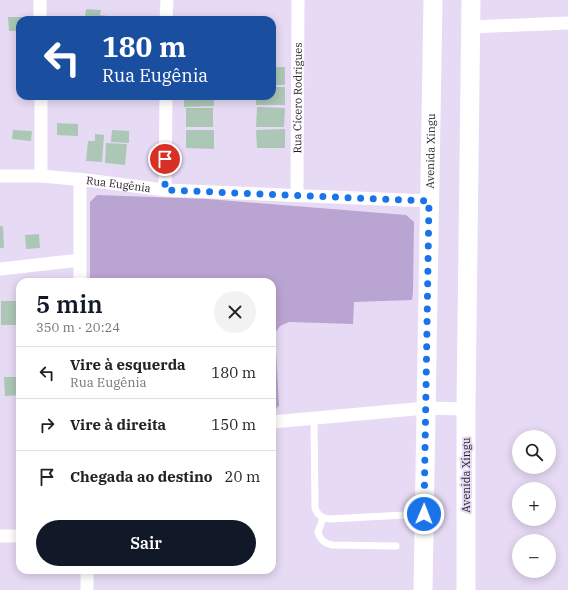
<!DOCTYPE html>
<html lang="pt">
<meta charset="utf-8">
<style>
body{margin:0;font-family:"IBM Plex Serif",serif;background:#f2f2f2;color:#222;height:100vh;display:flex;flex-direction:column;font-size:15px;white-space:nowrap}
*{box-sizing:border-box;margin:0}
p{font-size:13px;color:#767676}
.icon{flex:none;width:22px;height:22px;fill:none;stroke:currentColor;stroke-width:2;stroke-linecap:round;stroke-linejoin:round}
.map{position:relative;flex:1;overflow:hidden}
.side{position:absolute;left:16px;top:278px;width:260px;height:296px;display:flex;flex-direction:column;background:#fff;border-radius:12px;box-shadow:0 2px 10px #0003}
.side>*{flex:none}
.banner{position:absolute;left:16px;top:16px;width:260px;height:84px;border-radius:12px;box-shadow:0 2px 10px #0003;background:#1a4fa0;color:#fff;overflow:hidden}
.fabs{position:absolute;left:512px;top:430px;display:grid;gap:8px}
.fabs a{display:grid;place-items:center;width:44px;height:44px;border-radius:50%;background:#fff;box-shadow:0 2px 10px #0003;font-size:20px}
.pin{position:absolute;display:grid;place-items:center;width:34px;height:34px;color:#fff;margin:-17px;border:2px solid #fff;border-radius:50%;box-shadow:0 1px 4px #0007}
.me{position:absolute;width:44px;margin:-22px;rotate:1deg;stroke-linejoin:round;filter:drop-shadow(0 0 3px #0008)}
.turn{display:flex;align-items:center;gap:14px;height:84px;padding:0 20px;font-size:18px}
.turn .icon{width:52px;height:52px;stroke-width:2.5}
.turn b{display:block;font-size:28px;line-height:34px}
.round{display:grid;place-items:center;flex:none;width:42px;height:42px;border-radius:21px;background:#f2f2f2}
.overview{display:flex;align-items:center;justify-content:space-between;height:68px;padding:0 20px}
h1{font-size:24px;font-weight:600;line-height:30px;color:#111827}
.primary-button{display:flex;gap:8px;margin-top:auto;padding:8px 20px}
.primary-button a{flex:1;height:46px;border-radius:24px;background:#111827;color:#fff;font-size:16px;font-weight:600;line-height:46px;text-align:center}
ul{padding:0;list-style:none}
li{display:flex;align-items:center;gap:12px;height:52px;padding:0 20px;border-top:1px solid #e0e0e0}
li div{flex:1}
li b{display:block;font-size:15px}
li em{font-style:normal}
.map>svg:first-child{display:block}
</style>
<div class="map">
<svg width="568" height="590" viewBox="0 0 568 590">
<rect width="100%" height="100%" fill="#e7daf4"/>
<polygon fill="#baa4d2" points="97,195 208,199 406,215 414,222 413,292 412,300 354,302 353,324 289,322 280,326 275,333 279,405 274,412 272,412 272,282 90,282 90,202"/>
<g fill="#acc7b6">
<polygon points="86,9 101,10 100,15 108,16 108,20 99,20 99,17 85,16"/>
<polygon points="8,17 24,17 24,20 20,20 20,31 9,31"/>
<rect x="272" y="67" width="13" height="18"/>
<polygon points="272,87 285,87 285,105 256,105 256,96 272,96"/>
<polygon points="184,96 214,96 214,106 184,107"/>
<polygon points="257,107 285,108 284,127 256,127"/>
<rect x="186" y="108" width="27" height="19"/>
<polygon points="57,123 78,124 78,136 57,135"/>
<polygon points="285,129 285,148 257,148 256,130"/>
<polygon points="13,130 32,131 31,141 12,139"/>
<polygon points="112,130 129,131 129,143 111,142"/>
<polygon points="186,130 214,130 214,149 186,148"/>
<polygon points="95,134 104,135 102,162 86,161 88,141 95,141"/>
<polygon points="106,143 127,144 125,165 105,163"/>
<polygon points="0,226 3,226 4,248 0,248"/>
<polygon points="39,234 40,248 26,249 25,235"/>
<polygon points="1,301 19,301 20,325 1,325"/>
<polygon points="4,377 20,377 20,395 5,396"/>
</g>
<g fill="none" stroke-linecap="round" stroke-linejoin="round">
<g stroke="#fff" stroke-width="7">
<path d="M314,419L315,508C318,516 322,518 330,519L424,514"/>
<path d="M323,518L318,532C320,540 324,543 332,545L396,546"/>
</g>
<g stroke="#fff" stroke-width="13">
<polyline points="40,0 40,20"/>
<polyline points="166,20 167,0"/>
<polyline points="470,27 568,23"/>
<polyline points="41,96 41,176"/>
<path id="s1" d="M0,176H41L86,180L165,190L429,201"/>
<polyline points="80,179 80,282"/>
<polyline points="165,190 166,96"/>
<path id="s2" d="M297,195L298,0"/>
<polyline points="0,269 80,260"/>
<polyline points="272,422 426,408 466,409"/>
<polyline points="0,536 20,536"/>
<polyline points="87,570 87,590"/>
</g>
<g stroke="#fff" stroke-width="19">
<path id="s3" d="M423,590L433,0"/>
<polyline points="466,590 466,409 471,0"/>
</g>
</g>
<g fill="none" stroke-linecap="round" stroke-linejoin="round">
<polyline stroke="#1a73e8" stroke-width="7" stroke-dasharray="0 12.6" points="165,159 165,190 429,201 424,514"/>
</g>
<g text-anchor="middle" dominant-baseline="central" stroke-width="4" stroke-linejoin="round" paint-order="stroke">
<g font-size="11" fill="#211d26" stroke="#e7daf4">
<text stroke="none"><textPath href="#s2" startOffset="97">Rua Cícero Rodrigues</textPath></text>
<text stroke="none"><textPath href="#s3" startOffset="439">Avenida Xingu</textPath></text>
<text stroke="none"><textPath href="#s1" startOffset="119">Rua Eugênia</textPath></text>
<text transform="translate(466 475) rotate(-90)">Avenida Xingu</text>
</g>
</g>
</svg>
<div class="fabs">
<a><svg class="icon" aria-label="search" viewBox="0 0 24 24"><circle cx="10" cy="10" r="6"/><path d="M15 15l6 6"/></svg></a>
<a>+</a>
<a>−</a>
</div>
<div class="pin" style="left:165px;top:159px;background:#d93025"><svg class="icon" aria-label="arrive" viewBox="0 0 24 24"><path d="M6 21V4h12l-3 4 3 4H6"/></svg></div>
<svg class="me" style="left:424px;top:514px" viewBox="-20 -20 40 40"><circle r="17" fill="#1a73e8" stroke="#fff" stroke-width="3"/><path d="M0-11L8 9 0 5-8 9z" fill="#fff"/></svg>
<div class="banner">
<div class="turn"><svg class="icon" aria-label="left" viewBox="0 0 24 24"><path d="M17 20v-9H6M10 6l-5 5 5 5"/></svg><div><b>180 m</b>Rua Eugênia</div></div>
</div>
<section class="side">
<div class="overview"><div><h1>5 min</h1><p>350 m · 20:24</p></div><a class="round"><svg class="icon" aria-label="close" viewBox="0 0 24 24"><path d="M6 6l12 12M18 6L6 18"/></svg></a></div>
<ul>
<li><svg class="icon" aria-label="left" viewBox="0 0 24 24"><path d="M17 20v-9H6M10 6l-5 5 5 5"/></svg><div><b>Vire à esquerda</b><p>Rua Eugênia</p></div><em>180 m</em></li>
<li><svg class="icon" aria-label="right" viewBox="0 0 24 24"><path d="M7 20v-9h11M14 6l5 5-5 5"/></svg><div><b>Vire à direita</b></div><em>150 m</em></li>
<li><svg class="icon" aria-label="arrive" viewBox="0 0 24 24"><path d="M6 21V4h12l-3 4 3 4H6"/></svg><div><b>Chegada ao destino</b></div><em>20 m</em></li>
</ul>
<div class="primary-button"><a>Sair</a></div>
</section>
</div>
